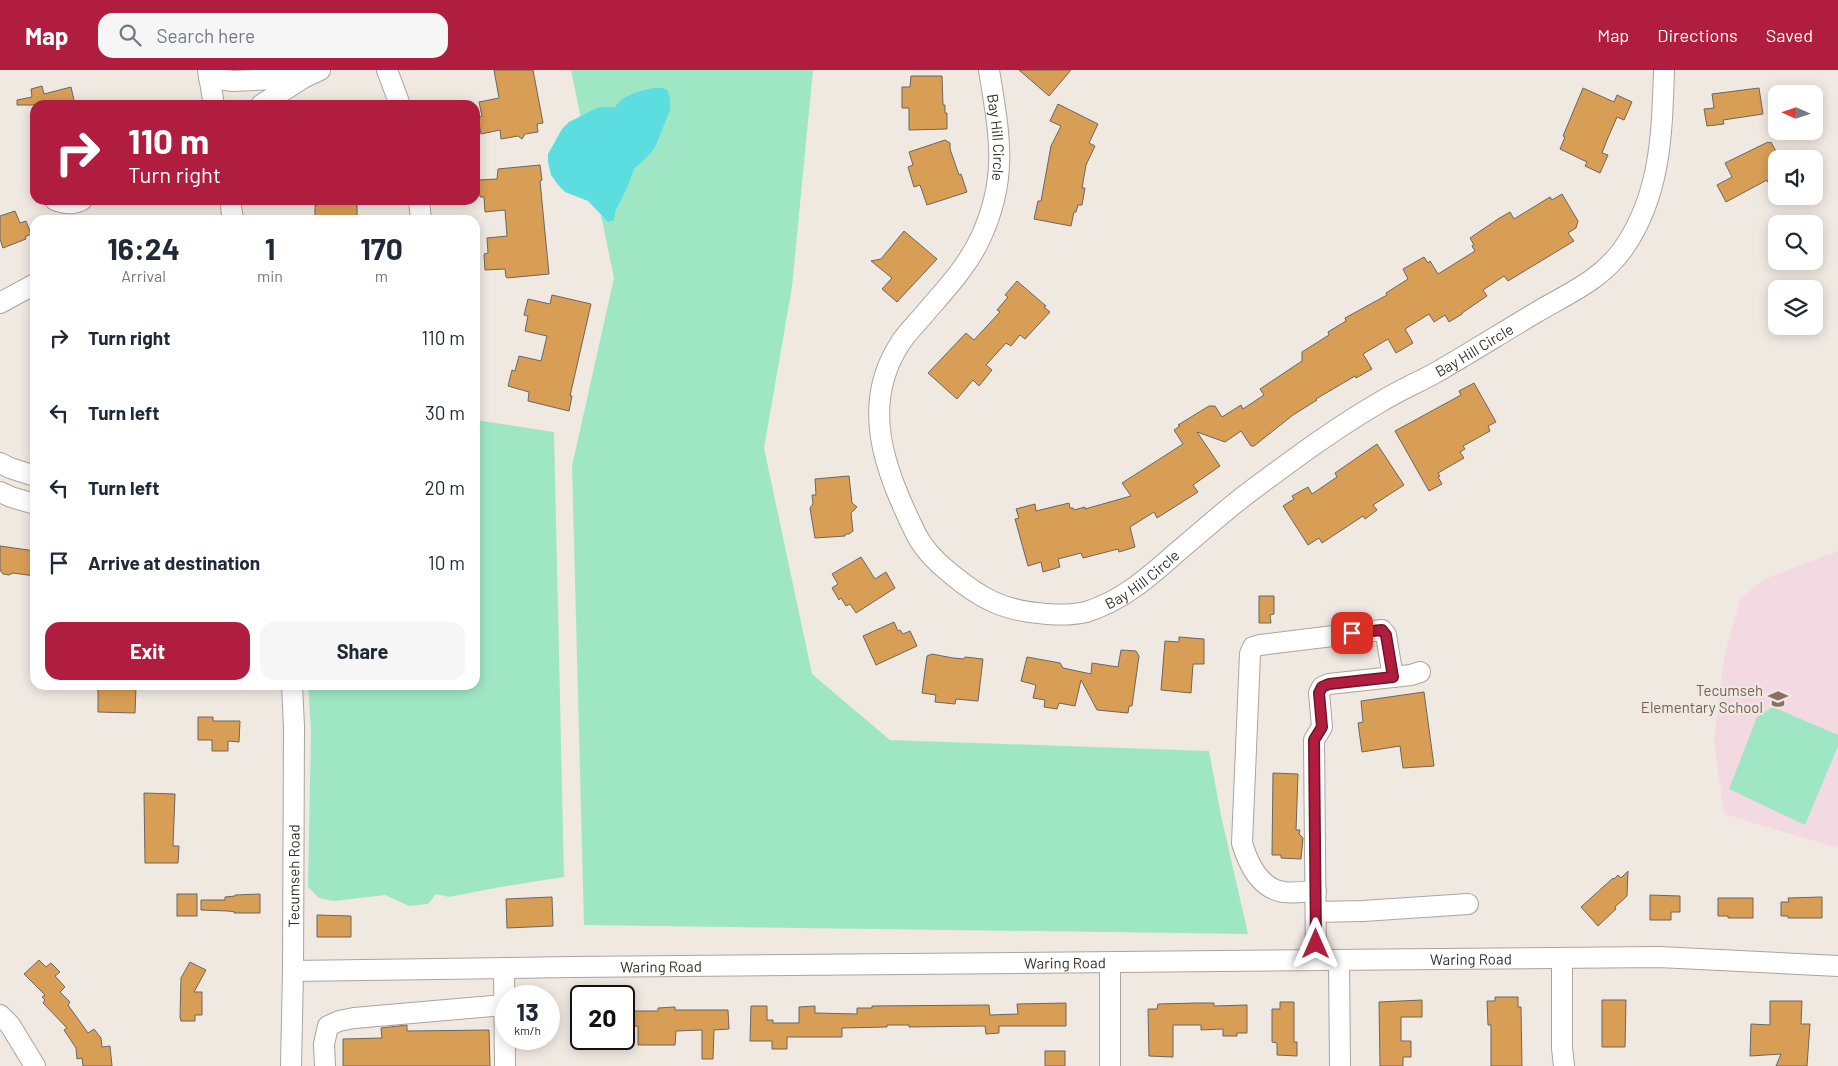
<!DOCTYPE html>
<style>
body{margin:0;font-family:Barlow,sans-serif;background:#f6f6f7;color:#1f2937;height:100vh;display:flex;flex-direction:column;font-size:19px;white-space:nowrap}
*{box-sizing:border-box;margin:0}
p{font-size:16px;color:#747a83}
.icon{flex:none;width:28px;height:28px;fill:none;stroke:currentColor;stroke-width:2;stroke-linecap:round;stroke-linejoin:round}
.map{position:relative;flex:1;overflow:hidden}
.details{position:absolute;left:30px;top:145px;width:450px;height:475px;display:flex;flex-direction:column;background:#fff;border-radius:15px;box-shadow:0 2px 12px #0003}
.details>*{flex:none}
.guide{position:absolute;left:30px;top:30px;width:450px;height:105px;border-radius:15px;box-shadow:0 2px 12px #0003;background:#b01d3e;color:#fff;overflow:hidden}
.needle{width:32px;rotate:273deg}
.controls{position:absolute;left:1768px;top:15px;display:grid;gap:10px}
.controls a{display:grid;place-items:center;width:55px;height:55px;border-radius:10px;background:#fff;box-shadow:0 2px 12px #0003;font-size:25px}
.speed{position:absolute;left:495px;top:915px;display:flex;gap:10px;font-size:25px;font-weight:700;text-align:center}
.speed>*{display:grid;place-content:center;width:65px;height:65px;border-radius:50%;background:#fff;box-shadow:0 2px 12px #0003;line-height:1}
.speed small{font-size:12px;font-weight:400}
.speed .limit{border:2px solid #111;border-radius:8px;background:#fff;color:#111}
.pin{position:absolute;display:grid;place-items:center;width:42px;height:42px;color:#fff;margin:-21px;border-radius:10px;box-shadow:0 2px 8px #0006}
.me{position:absolute;width:55px;margin:-28px;rotate:0deg;stroke-linejoin:round;filter:drop-shadow(0 0 4px #0008)}
.turn{display:flex;align-items:center;gap:18px;height:105px;padding:0 15px;font-size:22px}
.turn .icon{width:65px;height:65px;stroke-width:2.5}
.turn b{display:block;font-size:35px;line-height:42px}
.eta{display:flex;justify-content:space-evenly;align-items:center;height:85px;text-align:center}
.eta b{font-size:30px;font-weight:700;line-height:35px}
.primary-button{display:flex;gap:10px;margin-top:auto;padding:10px 15px}
.primary-button a{flex:1;height:58px;border-radius:15px;background:#b01d3e;color:#fff;font-size:20px;font-weight:700;line-height:58px;text-align:center}
.primary-button a+a{background:#f6f6f7;color:#1f2937}
ul{padding:0;list-style:none}
li{display:flex;align-items:center;gap:15px;height:75px;padding:0 15px}
li div{flex:1}
li b{display:block;font-size:19px}
li em{font-style:normal}
header{display:flex;align-items:center;gap:30px;box-sizing:border-box;height:70px;padding:0 25px;background:#b01d3e;color:#fff}
header strong{font-size:24px}
nav{display:flex;gap:28px;margin-inline-start:auto;font-size:18px}
.search{width:350px;height:45px;background:#f6f6f7;display:flex;align-items:center;gap:12px;box-sizing:border-box;padding:0 18px;border-radius:15px;color:#747a83;font-size:19px}
.map>svg:first-child{display:block}
</style>
<header>
<strong>Map</strong>
<div class="search"><svg class="icon" aria-label="search" viewBox="0 0 24 24"><circle cx="10" cy="10" r="6"/><path d="M15 15l6 6"/></svg>Search here</div>
<nav><a>Map</a><a>Directions</a><a>Saved</a></nav>
</header>
<div class="map">
<svg width="1838" height="996" viewBox="0 0 1838 996">
<rect width="100%" height="100%" fill="#f0e9e2"/>
<polygon fill="#f2d9e2" points="1838,481 1838,778 1724,744 1714,671 1724,587 1740,529 1765,509"/>
<g fill="#9fe7c4">
<polygon points="571,0 813,0 792,217 764,378 812,604 890,670 1209,681 1221,745 1248,864 584,855 572,396 614,208"/>
<polygon points="475,350 554,362 564,807 500,817 449,827 436,824 428,834 409,836 385,825 334,831 319,828 308,817 311,661 308,615 475,615"/>
<polygon points="1773,637 1838,665 1838,676 1805,755 1729,719 1757,647"/>
</g>
<path fill="#5cdee1" d="M652,18H663L668,21L670,30V40L656,75L651,83L634,99L627,118L615,142L614,150L608,152L588,131L565,122L559,116L551,105L548,92V84L562,59L569,52L599,37H615C624,24 638,22 652,18Z"/>
<g fill="#d99e56" stroke="#6b665f">
<polygon points="494,0 533,0 543,53 537,54 538,62 525,64 522,69 518,66 501,69 500,60 481,64 478,47 482,46 479,32 499,28"/>
<polygon points="1019,0 1071,0 1049,26"/>
<polygon points="911,6 942,6 943,35 945,35 945,43 947,43 947,59 909,60 909,38 902,38 902,17 910,17"/>
<polygon points="42,16 44,24 71,17 75,35 17,35 17,30 32,27 31,19"/>
<polygon points="1583,18 1614,32 1617,25 1632,32 1624,50 1617,47 1607,70 1602,83 1608,85 1600,103 1585,96 1587,92 1560,79 1565,67 1563,66"/>
<polygon points="1759,18 1763,44 1723,50 1724,54 1707,56 1704,39 1714,38 1712,24"/>
<polygon points="1058,34 1098,54 1089,73 1095,76 1086,95 1082,118 1085,118 1082,135 1078,135 1076,142 1074,142 1071,156 1034,149 1038,131 1041,131 1051,76 1061,56 1050,51"/>
<polygon points="945,70 950,73 950,79 959,105 961,104 967,122 927,135 920,115 914,117 908,97 913,95 909,82"/>
<polygon points="1768,72 1769,73 1771,72 1780,89 1776,89 1776,129 1767,110 1726,132 1717,115 1732,107 1725,93"/>
<polygon points="540,95 542,110 540,111 549,204 507,208 506,207 505,199 485,200 484,184 488,183 487,168 507,166 505,140 485,142 484,127 480,127 478,110 497,109 498,99"/>
<polygon points="1562,124 1578,151 1576,158 1568,163 1574,171 1508,211 1504,206 1483,220 1487,226 1462,243 1462,244 1449,252 1445,245 1434,252 1429,244 1405,259 1413,273 1396,283 1388,269 1363,284 1372,299 1356,308 1355,306 1316,329 1317,330 1293,345 1254,376 1251,376 1241,361 1225,372 1197,362 1220,396 1193,415 1198,422 1157,448 1154,442 1130,457 1135,477 1119,482 1118,479 1083,488 1081,483 1058,489 1060,497 1043,502 1041,492 1028,496 1015,449 1019,448 1016,439 1035,434 1036,441 1069,433 1070,438 1073,438 1074,440 1085,437 1085,439 1131,426 1122,413 1183,374 1174,360 1180,356 1178,355 1209,336 1215,336 1222,347 1241,335 1243,339 1264,325 1260,319 1302,291 1302,282 1329,265 1328,262 1346,251 1345,248 1387,225 1386,223 1408,209 1403,199 1424,187 1428,193 1430,191 1438,204 1475,181 1472,176 1474,175 1470,168 1498,149 1510,142 1514,149 1550,127 1552,130"/>
<polygon points="318,130 357,130 357,150 315,149 315,135 318,135"/>
<polygon points="15,141 20,153 26,151 31,164 25,167 26,169 3,178 0,169 0,146"/>
<polygon points="904,161 937,189 897,232 882,219 892,208 871,191 881,189"/>
<polygon points="1017,211 1046,236 1044,237 1050,242 1025,269 1020,265 1011,276 1006,273 986,295 992,300 979,316 973,310 957,329 928,303 966,263 974,270 1000,242 997,240 1008,227 1005,225"/>
<polygon points="552,225 591,234 570,326 572,326 569,341 528,331 529,322 508,316 512,300 515,301 519,286 541,291 547,266 525,261 528,246 524,245 528,229 550,234"/>
<polygon points="1474,313 1496,352 1488,356 1490,361 1463,376 1465,379 1460,382 1464,388 1438,403 1440,406 1438,407 1442,414 1429,421 1395,361 1461,325 1459,321"/>
<polygon points="1377,374 1404,415 1373,435 1377,440 1365,449 1363,446 1322,473 1319,468 1308,475 1283,436 1294,429 1292,426 1308,417 1312,424 1337,407 1335,403"/>
<polygon points="849,406 852,433 857,437 851,443 853,461 849,464 845,464 845,466 815,468 810,438 813,434 812,425 816,425 815,409"/>
<polygon points="0,476 35,481 35,506 13,503 9,505 3,504 0,500"/>
<polygon points="861,487 875,509 886,502 895,518 856,543 850,534 846,536 841,528 839,530 832,518 838,514 832,504"/>
<polygon points="1259,526 1274,526 1274,544 1270,545 1271,553 1259,553"/>
<polygon points="894,552 898,561 900,560 903,564 910,561 917,576 876,595 863,566"/>
<polygon points="1179,567 1204,569 1204,594 1193,594 1191,623 1161,620 1165,571 1179,572"/>
<polygon points="1121,580 1136,581 1139,586 1132,636 1129,636 1128,643 1097,640 1081,610 1075,636 1059,633 1057,639 1044,637 1045,630 1033,628 1036,615 1021,611 1027,587 1060,593 1063,598 1091,604 1092,593 1118,597"/>
<polygon points="932,584 953,588 964,589 965,587 983,589 978,631 956,629 955,634 935,632 936,625 922,623 927,586"/>
<polygon points="98,616 136,617 135,643 98,642"/>
<polygon points="1424,622 1434,696 1403,698 1400,676 1362,682 1358,653 1363,652 1361,631"/>
<polygon points="198,647 213,647 213,651 240,651 239,672 228,671 228,681 212,681 212,670 198,670"/>
<polygon points="1273,703 1298,704 1296,760 1300,760 1299,764 1303,768 1301,789 1281,788 1281,785 1272,785"/>
<polygon points="144,723 175,724 173,776 179,776 178,793 145,793"/>
<polygon points="1628,801 1627,826 1615,837 1616,839 1598,856 1581,837 1613,808 1614,809 1618,805 1621,808"/>
<rect x="177" y="824" width="20" height="22"/>
<polygon points="260,824 260,843 234,843 235,842 228,841 201,840 201,830 225,830 225,827 235,826 235,825"/>
<polygon points="1650,825 1680,826 1680,842 1671,842 1671,850 1650,850"/>
<polygon points="552,827 553,856 507,858 506,829"/>
<polygon points="1822,827 1822,848 1788,848 1788,846 1781,846 1781,832 1789,832 1788,828"/>
<polygon points="1718,828 1753,828 1753,848 1728,848 1728,846 1718,846"/>
<polygon points="317,845 351,846 351,867 317,867"/>
<polygon points="39,890 46,897 51,893 60,902 55,906 65,917 60,922 70,932 68,935 88,963 94,959 101,968 102,977 110,976 112,996 83,996 82,988 77,989 76,978 64,960 67,958 43,933 45,930 42,927 45,925 24,904"/>
<polygon points="190,892 206,900 194,922 202,922 202,945 195,945 195,951 181,951 180,947 181,908"/>
<polygon points="1495,927 1518,927 1518,937 1521,937 1522,996 1491,996 1491,955 1488,955 1487,931 1495,931"/>
<polygon points="1422,930 1422,947 1401,947 1401,971 1411,971 1411,987 1403,987 1403,996 1380,996 1379,932"/>
<polygon points="1602,930 1626,930 1625,977 1602,977"/>
<polygon points="1770,931 1802,931 1801,954 1810,954 1807,996 1776,996 1781,984 1750,986 1751,954 1770,955"/>
<polygon points="1280,932 1294,932 1294,972 1297,972 1297,986 1277,985 1277,973 1272,972 1272,939 1280,939"/>
<polygon points="1066,933 1066,956 999,956 999,963 986,964 985,956 909,957 909,955 887,955 887,957 842,958 842,967 787,967 787,979 772,979 772,971 750,971 751,936 767,936 767,950 773,950 773,953 799,953 799,937 815,936 815,943 857,944 857,938 872,938 872,936 989,935 990,945 1018,944 1017,934"/>
<polygon points="1197,933 1214,933 1214,936 1247,935 1247,963 1237,963 1237,966 1223,966 1223,959 1201,960 1201,955 1173,955 1173,987 1149,986 1148,939 1157,939 1158,934"/>
<polygon points="675,937 675,940 728,940 729,959 714,960 713,989 702,989 702,960 676,961 675,975 638,975 638,956 624,956 624,941 658,941 658,938"/>
<polygon points="407,955 407,961 489,960 490,996 343,996 343,969 382,968 381,958"/>
<rect x="1045" y="981" width="20" height="15"/>
</g>
<g fill="none" stroke-linecap="round" stroke-linejoin="round">
<defs>
<g id="minor">
<polyline points="208,0 214,35"/>
<polyline points="387,0 400,35"/>
<path id="s1" d="M989,0C999,63 1009,106 981,167C967,198 942,223 921,248C914,256 907,263 901,272C859,335 885,400 915,462C923,479 935,491 950,503C982,530 1005,541 1047,544C1060,545 1073,545 1086,542C1122,531 1149,507 1176,483C1200,463 1223,442 1248,423C1291,391 1335,358 1382,331C1400,320 1419,312 1437,302C1470,283 1503,262 1537,242C1569,223 1601,210 1623,179C1661,125 1662,63 1664,0"/>
<polyline points="209,8 233,11 303,8"/>
<polyline points="261,35 303,8 320,0"/>
<path d="M55,130C65,134 73,135 82,130"/>
<polyline points="230,130 233,150"/>
<polyline points="419,130 421,150"/>
<polyline points="0,233 35,214"/>
<polyline points="0,393 10,398 35,406"/>
<polyline points="0,422 11,427 35,434"/>
<path d="M1316,821C1306,821 1294,824 1284,822C1260,819 1248,793 1242,773L1250,584L1253,577L1260,575L1382,560L1386,565L1393,607"/>
<polyline points="1316,842 1363,841 1468,834"/>
<polyline points="1562,888 1562,978 1564,996"/>
<polyline points="1316,890 1314,670 1322,657 1319,623 1322,617 1329,614 1411,605 1420,602"/>
<polyline points="1339,890 1340,996"/>
<polyline points="504,898 505,996"/>
<path id="s2" d="M293,901L571,897L1659,887L1838,896"/>
<polyline points="0,945 10,955 35,996"/>
<path id="s3" d="M291,996L293,901L294,656L292,615"/>
<polyline points="325,996 324,974 328,956 339,951 354,948 504,935"/>
<polyline points="1110,996 1110,893"/>
</g>
</defs>
<use href="#minor" stroke="#aba49e" stroke-width="22"/>
<use href="#minor" stroke="#fff" stroke-width="20"/>
</g>
<g fill="none" stroke-linecap="round" stroke-linejoin="round">
<defs>
<polyline id="route" points="1316,874 1314,670 1322,657 1319,623 1322,617 1329,614 1393,607 1386,565 1382,560 1352,563"/>
</defs>
<use href="#route" stroke="#721328" stroke-width="12"/>
<use href="#route" stroke="#b01d3e" stroke-width="9"/>
</g>
<defs>
<symbol id="school-bare" viewBox="-9 -9 18 18"><path d="M0-5L7-2L0 1L-7-2ZM-4 1L0 2.5L4 1V4Q0 6-4 4Z" fill="#8d6e63" stroke="#f0e9e2" stroke-width="2.5" paint-order="stroke"/></symbol>
</defs>
<g fill-rule="evenodd">
<use href="#school-bare" x="1764" y="615" width="28" height="28"/>
</g>
<g text-anchor="middle" dominant-baseline="central" stroke-width="4" stroke-linejoin="round" paint-order="stroke">
<g font-size="15" fill="#33302d" stroke="#f0e9e2">
<text stroke="none"><textPath href="#s1" startOffset="68">Bay Hill Circle</textPath></text>
<text stroke="none"><textPath href="#s1" startOffset="1175">Bay Hill Circle</textPath></text>
<text stroke="none"><textPath href="#s1" startOffset="770">Bay Hill Circle</textPath></text>
<text stroke="none"><textPath href="#s3" startOffset="190">Tecumseh Road</textPath></text>
<text stroke="none"><textPath href="#s2" startOffset="1178">Waring Road</textPath></text>
<text stroke="none"><textPath href="#s2" startOffset="772">Waring Road</textPath></text>
<text stroke="none"><textPath href="#s2" startOffset="368">Waring Road</textPath></text>
</g>
<g font-size="15" fill="#785e54" stroke="#f0e9e2" text-anchor="end">
<text x="1763" y="620">Tecumseh<tspan x="1763" dy="17">Elementary School</tspan></text>
</g>
</g>
</svg>
<div class="controls">
<a><svg class="needle" viewBox="-14 -14 28 28"><path d="M0-13l5 13h-10z" fill="#e53935"/><path d="M0 13l5-13h-10z" fill="#747a83"/></svg></a>
<a><svg class="icon" aria-label="sound" viewBox="0 0 24 24"><path d="M4 9h4l5-4v14l-5-4H4zM17 9q2 3 0 6"/></svg></a>
<a><svg class="icon" aria-label="search" viewBox="0 0 24 24"><circle cx="10" cy="10" r="6"/><path d="M15 15l6 6"/></svg></a>
<a><svg class="icon" aria-label="layers" viewBox="0 0 24 24"><path d="M12 4l9 5-9 5-9-5zM3 14l9 5 9-5"/></svg></a>
</div>
<div class="speed"><div>13<small>km/h</small></div><div class="limit">20</div></div>
<div class="pin" style="left:1352px;top:563px;background:#d93025"><svg class="icon" aria-label="arrive" viewBox="0 0 24 24"><path d="M6 21V4h12l-3 4 3 4H6"/></svg></div>
<svg class="me" style="left:1316px;top:874px" viewBox="-20 -20 40 40"><path d="M0-17L14 15 0 8-14 15z" fill="#b01d3e" stroke="#fff" stroke-width="4"/></svg>
<div class="guide">
<div class="turn"><svg class="icon" aria-label="right" viewBox="0 0 24 24"><path d="M7 20v-9h11M14 6l5 5-5 5"/></svg><div><b>110 m</b>Turn right</div></div>
</div>
<section class="details">
<div class="eta">
<div><b>16:24</b><p>Arrival</p></div>
<div><b>1</b><p>min</p></div>
<div><b>170</b><p>m</p></div>
</div>
<ul>
<li><svg class="icon" aria-label="right" viewBox="0 0 24 24"><path d="M7 20v-9h11M14 6l5 5-5 5"/></svg><div><b>Turn right</b></div><em>110 m</em></li>
<li><svg class="icon" aria-label="left" viewBox="0 0 24 24"><path d="M17 20v-9H6M10 6l-5 5 5 5"/></svg><div><b>Turn left</b></div><em>30 m</em></li>
<li><svg class="icon" aria-label="left" viewBox="0 0 24 24"><path d="M17 20v-9H6M10 6l-5 5 5 5"/></svg><div><b>Turn left</b></div><em>20 m</em></li>
<li><svg class="icon" aria-label="arrive" viewBox="0 0 24 24"><path d="M6 21V4h12l-3 4 3 4H6"/></svg><div><b>Arrive at destination</b></div><em>10 m</em></li>
</ul>
<div class="primary-button"><a>Exit</a><a>Share</a></div>
</section>
</div>
